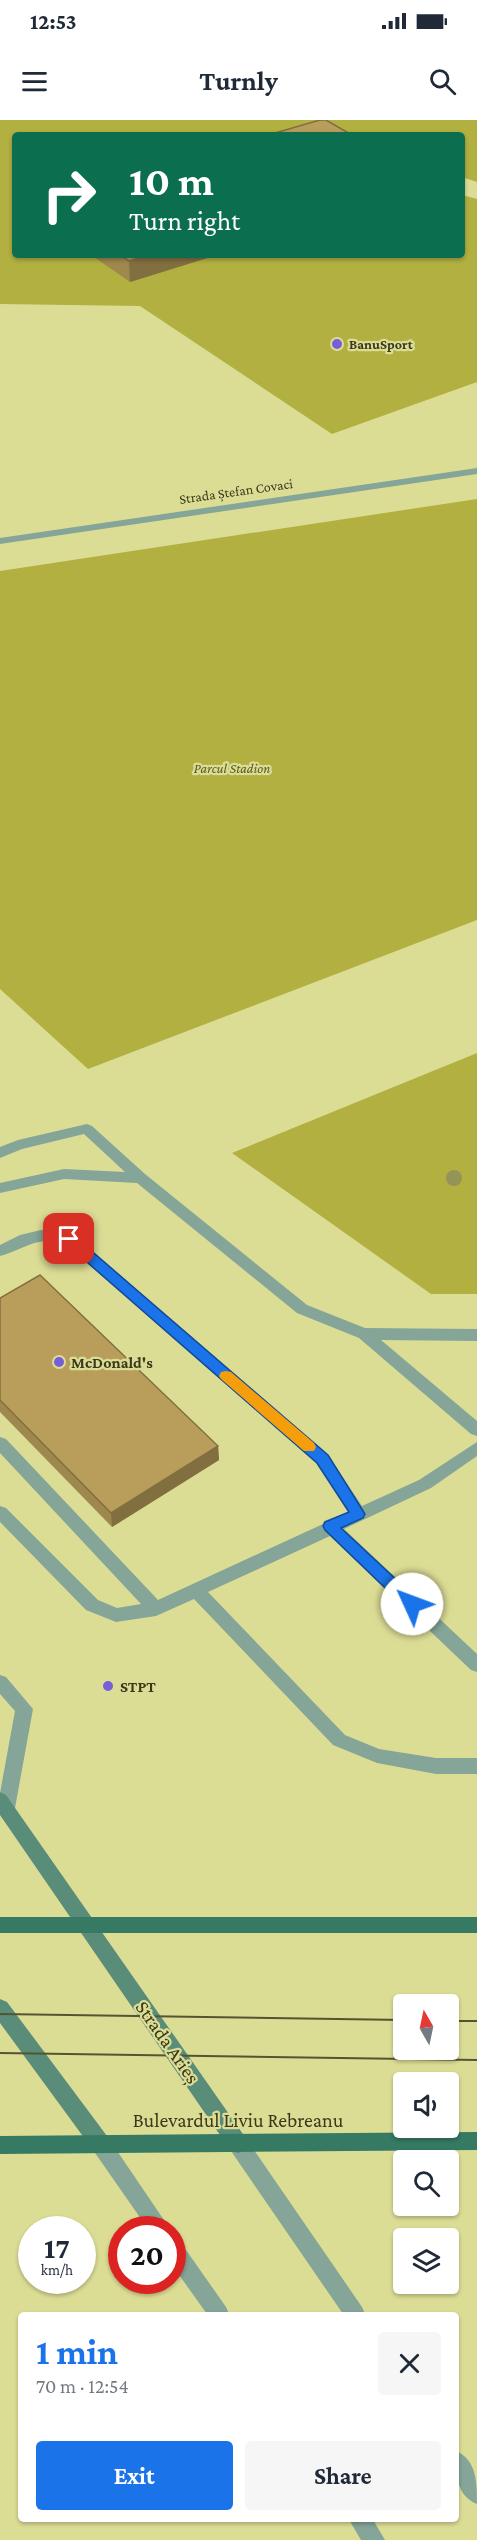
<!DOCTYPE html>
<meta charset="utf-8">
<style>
body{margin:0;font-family:"Crimson Pro",serif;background:#f6f6f7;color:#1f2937;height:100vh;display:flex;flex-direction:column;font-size:22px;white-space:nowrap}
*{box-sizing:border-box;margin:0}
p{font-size:20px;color:#747a83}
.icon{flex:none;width:33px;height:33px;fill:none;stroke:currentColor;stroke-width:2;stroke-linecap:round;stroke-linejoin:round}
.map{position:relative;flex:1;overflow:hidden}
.panel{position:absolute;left:18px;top:2192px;width:441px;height:210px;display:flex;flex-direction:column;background:#fff;border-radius:6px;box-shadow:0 2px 4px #0004}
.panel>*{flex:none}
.top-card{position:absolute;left:12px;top:12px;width:453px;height:126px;border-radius:6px;box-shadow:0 2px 4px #0004;background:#0b6e4f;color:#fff;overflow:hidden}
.needle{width:39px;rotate:351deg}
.fabs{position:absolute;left:393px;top:1874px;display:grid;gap:12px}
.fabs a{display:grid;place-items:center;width:66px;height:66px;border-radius:6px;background:#fff;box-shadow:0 2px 4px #0004;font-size:30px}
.speed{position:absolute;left:18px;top:2096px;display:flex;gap:12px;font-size:30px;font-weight:700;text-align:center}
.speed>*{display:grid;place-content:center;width:78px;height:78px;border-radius:50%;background:#fff;box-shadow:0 2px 4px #0004;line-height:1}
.speed small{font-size:15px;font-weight:400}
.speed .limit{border:9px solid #d22;background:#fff;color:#111}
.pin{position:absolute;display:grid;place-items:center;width:51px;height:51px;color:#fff;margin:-26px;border-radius:12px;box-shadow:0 3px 9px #0006}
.me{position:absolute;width:66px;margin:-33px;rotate:313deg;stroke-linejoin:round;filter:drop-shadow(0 0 4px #0008)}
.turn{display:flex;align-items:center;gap:21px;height:126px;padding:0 18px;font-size:27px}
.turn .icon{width:78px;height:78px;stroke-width:2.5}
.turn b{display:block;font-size:42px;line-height:51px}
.round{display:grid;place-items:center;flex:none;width:63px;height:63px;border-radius:6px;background:#f6f6f7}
.overview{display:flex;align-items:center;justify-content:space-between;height:102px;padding:0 18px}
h1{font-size:36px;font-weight:700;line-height:45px;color:#1a73e8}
.cta{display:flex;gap:12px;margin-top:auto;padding:12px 18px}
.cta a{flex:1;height:69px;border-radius:6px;background:#1a73e8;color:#fff;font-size:24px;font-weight:700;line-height:69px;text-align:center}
.cta a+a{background:#f6f6f7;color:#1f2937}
.status{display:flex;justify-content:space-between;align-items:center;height:42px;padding:0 30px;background:#fff;direction:ltr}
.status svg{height:16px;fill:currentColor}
header{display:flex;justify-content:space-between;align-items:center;height:78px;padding:0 18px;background:#fff;font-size:27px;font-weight:700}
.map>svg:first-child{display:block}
</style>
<div class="status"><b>12:53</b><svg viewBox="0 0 49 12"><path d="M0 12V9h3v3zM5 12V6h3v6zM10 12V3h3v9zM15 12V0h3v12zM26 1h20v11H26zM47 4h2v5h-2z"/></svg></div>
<header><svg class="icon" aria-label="menu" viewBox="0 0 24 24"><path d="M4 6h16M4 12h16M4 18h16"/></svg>Turnly<svg class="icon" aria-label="search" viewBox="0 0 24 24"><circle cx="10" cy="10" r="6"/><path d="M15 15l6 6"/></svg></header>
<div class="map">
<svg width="477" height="2420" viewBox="0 0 477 2420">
<rect width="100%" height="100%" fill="#dcdd95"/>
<g fill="#b2b041">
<polygon points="0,0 477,0 477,62 462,57 462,15 15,15 15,135 462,135 462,75 477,79 477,262 332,314 140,186 0,184"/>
<polygon points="477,379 477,800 88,949 0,869 0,451"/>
<polygon points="477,933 477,1174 431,1174 232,1033"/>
</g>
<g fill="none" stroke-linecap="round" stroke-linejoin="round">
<g fill="#84a597" fill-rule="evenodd">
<polygon points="87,1004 92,1006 145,1054 307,1185 365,1208 477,1209 477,1221 381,1220 477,1301 477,1316 471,1314 359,1218 297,1193 137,1063 64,1059 0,1073 0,1063 64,1049 125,1052 84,1014 22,1029 0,1038 0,1027 18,1020"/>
<path d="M41,1110L74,1115L328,1335L362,1386L419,1360L477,1322V1336L431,1368L344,1409L477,1534V1552L471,1550L330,1416L208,1472L345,1615L379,1629L436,1638H477V1654H436L377,1643L333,1625L194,1479L156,1496L116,1502L86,1490L0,1402V1386L6,1388L98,1480L117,1488L141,1484L0,1333V1317L6,1319L158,1480L323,1404L324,1401L348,1392L316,1343L64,1123C35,1116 26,1129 0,1136V1125L20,1115Z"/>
<polygon points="0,1555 6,1557 33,1589 15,1688 12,1693 6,1696 0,1694 0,1673 15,1591 0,1574"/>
</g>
<g fill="#84a597" fill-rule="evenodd">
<polygon points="477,348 477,354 0,424 0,418"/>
<polygon points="100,2014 107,2016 170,2109 148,2109 93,2030 90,2023 93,2016"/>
<polygon points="238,2015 245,2017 362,2187 365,2194 343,2194 231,2031 228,2024 231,2017"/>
<polygon points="172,2117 179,2120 226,2187 229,2194 207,2194 172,2145"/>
<path d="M456,2331C477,2340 477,2363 477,2384C455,2375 456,2352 456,2331Z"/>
<polygon points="348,2398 372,2398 385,2420 361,2420"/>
</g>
<g fill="#598c79" fill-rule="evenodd">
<polygon points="0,1672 6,1675 245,2017 248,2024 245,2031 238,2033 231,2031 0,1695"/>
<polygon points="0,1879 7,1882 107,2016 110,2023 107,2030 100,2032 93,2030 0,1903"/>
</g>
<g fill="#367a63" fill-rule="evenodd">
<rect x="0" y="1797" width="477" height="16"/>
<polygon points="477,2012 477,2030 0,2034 0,2016"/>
</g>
<g stroke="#555430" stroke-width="2">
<polyline points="0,1894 404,1900"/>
<polyline points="448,1901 477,1901"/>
<polyline points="0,1933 477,1940"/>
</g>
</g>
<circle fill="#939456" cx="454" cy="1058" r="8"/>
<g fill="#9f884e">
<polygon points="91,135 217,135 130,162"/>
<polygon points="0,1178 218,1326 219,1340 112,1407 0,1292"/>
</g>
<g fill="#826f40">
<polygon points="148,135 217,135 130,162 129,141"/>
<polygon points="218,1326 219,1340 112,1407 111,1393"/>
</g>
<g fill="#b99e5b" stroke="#826f40" stroke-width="1.5">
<polygon points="320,0 326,0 352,15 268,15"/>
<polygon points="121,135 148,135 129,141"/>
<polygon points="40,1155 218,1326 111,1393 0,1280 0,1178"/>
</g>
<polygon fill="#1a73e8" stroke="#114b97" stroke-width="1.5" points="69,1114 74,1116 328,1335 365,1394 363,1398 341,1408 417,1479 419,1484 417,1488 412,1490 406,1488 325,1410 323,1406 325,1402 349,1392 317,1343 64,1122 62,1119 64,1116"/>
<polygon fill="#f59e0b" points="226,1251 231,1252 314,1323 316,1327 314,1331 304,1331 221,1259 219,1256 221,1252"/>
<g fill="#765ed8" stroke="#dcdd95" stroke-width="2">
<circle cx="337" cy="224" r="6"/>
<circle cx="59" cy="1242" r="6"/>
<circle cx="108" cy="1566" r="6"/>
</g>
<g text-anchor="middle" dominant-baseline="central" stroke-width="4.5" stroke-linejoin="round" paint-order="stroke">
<g font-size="14" font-weight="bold" fill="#3a391c" stroke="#dcdd95" text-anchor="start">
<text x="349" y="224">BanuSport</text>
</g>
<g font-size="14" fill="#3a391c" stroke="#dcdd95">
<text transform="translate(236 371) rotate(-8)">Strada Ștefan Covaci</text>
</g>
<g font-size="14" font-style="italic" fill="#585822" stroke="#dcdd95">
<text x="232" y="648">Parcul Stadion</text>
</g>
<g font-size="16" font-weight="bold" fill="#3a391c" stroke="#dcdd95" text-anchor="start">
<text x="71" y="1242">McDonald's</text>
<text x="120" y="1566">STPT</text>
</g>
<g font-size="20" fill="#3a391c" stroke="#dcdd95">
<text transform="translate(168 1922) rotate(55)">Strada Arieș</text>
<text x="238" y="2000">Bulevardul Liviu Rebreanu</text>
</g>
</g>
</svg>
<div class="fabs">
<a><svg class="needle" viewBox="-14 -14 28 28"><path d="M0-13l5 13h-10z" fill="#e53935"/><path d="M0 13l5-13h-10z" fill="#747a83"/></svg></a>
<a><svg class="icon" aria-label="sound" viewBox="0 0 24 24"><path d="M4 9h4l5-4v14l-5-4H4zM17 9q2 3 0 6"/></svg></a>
<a><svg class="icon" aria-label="search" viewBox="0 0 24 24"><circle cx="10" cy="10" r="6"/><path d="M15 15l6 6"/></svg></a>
<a><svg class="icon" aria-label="layers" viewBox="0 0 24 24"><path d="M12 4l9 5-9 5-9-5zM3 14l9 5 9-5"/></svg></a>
</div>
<div class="speed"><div>17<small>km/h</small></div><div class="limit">20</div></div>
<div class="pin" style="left:69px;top:1119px;background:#d93025"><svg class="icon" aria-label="arrive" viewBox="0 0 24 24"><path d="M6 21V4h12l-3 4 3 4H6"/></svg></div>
<svg class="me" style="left:412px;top:1484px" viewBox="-20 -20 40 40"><circle r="19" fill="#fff"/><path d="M0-13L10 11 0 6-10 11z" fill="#1a73e8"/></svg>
<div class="top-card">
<div class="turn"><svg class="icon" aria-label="right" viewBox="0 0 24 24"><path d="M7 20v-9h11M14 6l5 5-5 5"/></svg><div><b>10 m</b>Turn right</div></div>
</div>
<section class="panel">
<div class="overview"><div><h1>1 min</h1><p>70 m · 12:54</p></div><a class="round"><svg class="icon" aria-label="close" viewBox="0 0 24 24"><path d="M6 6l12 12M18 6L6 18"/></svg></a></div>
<div class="cta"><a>Exit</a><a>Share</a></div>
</section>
</div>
